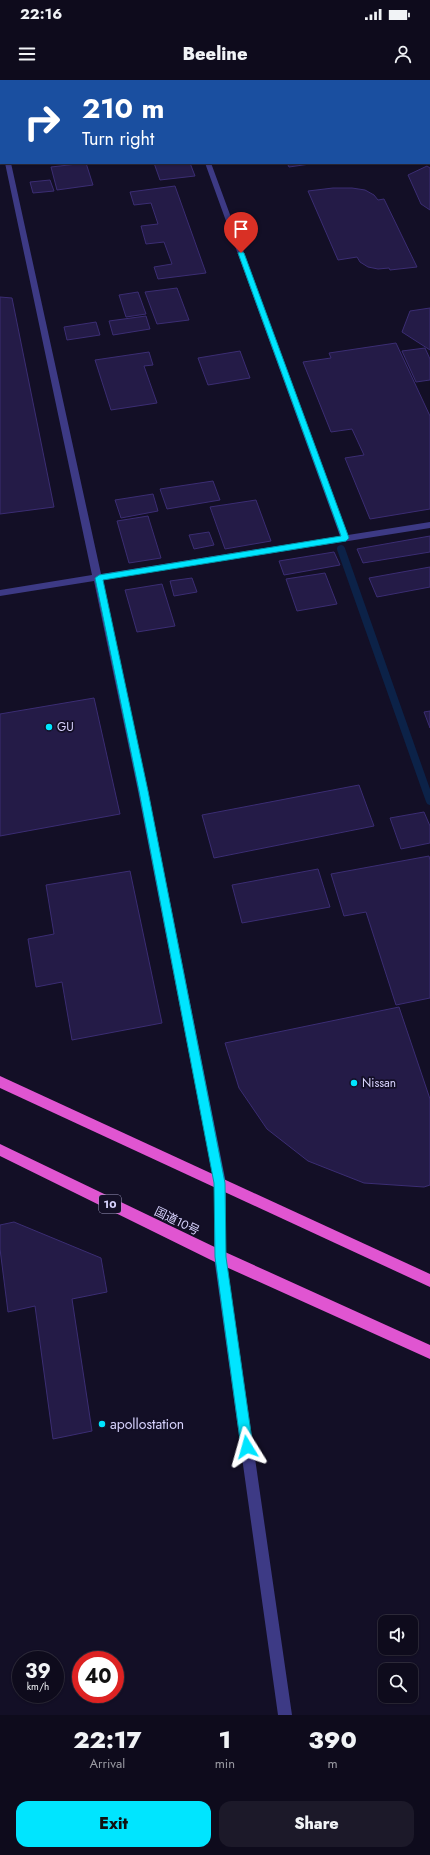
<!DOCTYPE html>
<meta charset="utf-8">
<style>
body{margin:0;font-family:Jost,"Noto Sans JP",sans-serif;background:#1c1929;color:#f1f3f6;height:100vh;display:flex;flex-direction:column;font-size:15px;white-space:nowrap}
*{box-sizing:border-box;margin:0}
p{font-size:13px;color:#9b9ba3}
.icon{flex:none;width:22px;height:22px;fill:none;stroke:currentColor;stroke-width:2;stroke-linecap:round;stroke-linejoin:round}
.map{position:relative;height:1635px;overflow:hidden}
.panel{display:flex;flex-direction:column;background:#0e0b1c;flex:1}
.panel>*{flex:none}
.top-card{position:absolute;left:0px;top:0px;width:430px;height:84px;box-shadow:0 1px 3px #0004,0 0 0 1px #2e2b3b;background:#1a4fa0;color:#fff;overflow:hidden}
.fabs{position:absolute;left:378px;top:1535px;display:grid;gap:8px}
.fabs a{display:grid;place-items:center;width:40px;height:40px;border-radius:8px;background:#0e0b1c;box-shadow:0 1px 3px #0004,0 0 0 1px #2e2b3b;font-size:20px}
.speed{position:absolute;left:12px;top:1571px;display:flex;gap:8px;font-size:20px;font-weight:700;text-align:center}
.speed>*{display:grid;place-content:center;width:52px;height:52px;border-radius:50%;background:#0e0b1c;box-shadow:0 1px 3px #0004,0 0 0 1px #2e2b3b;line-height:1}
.speed small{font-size:10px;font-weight:400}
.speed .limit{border:6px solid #d22;background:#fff;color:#111}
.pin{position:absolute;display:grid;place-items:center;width:34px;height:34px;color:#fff;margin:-41px -17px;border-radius:50% 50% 50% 0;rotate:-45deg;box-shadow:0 0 4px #0007}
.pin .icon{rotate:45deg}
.me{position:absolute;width:44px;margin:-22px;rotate:352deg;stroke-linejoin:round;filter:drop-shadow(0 0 3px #0008)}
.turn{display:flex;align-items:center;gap:14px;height:84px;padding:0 16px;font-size:18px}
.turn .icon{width:52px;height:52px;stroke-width:2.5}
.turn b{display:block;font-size:28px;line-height:34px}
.eta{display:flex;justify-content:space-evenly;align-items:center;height:68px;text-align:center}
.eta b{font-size:24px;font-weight:800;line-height:28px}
.action{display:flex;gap:8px;margin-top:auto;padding:8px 16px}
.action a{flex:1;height:46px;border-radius:12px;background:#00e5ff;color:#111;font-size:16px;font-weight:800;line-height:46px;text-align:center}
.action a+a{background:#1c1929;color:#f1f3f6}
.status{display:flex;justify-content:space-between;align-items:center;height:28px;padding:0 20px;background:#0e0b1c;direction:ltr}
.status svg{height:11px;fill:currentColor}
header{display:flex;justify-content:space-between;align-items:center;height:52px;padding:0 16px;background:#0e0b1c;font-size:18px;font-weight:800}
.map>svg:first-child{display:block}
</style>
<div class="status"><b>22:16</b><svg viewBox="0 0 49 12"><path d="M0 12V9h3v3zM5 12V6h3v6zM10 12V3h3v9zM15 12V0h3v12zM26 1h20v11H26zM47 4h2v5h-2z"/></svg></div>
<header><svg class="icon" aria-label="menu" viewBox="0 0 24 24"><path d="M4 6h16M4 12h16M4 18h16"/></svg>Beeline<svg class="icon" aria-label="person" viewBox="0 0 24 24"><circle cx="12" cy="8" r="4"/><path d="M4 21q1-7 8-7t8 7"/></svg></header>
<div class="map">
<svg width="430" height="1635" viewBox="0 0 430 1635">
<rect width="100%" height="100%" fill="#130f26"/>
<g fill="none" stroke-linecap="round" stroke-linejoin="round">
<polyline stroke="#0c2248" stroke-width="8" points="341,469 430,721"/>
</g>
<g fill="#241b47" stroke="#3b2d73">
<polygon points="60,0 104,0 105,1 60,1"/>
<polygon points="86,83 93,105 57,110 51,87"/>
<polygon points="154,83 190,83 195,96 160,100"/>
<polygon points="287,83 317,83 289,87"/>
<polygon points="427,86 430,88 430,130 421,124 408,95"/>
<polygon points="50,100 54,111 33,113 30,102"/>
<polygon points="175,106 206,193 158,199 154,187 172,184 164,162 146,164 141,146 158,144 151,123 134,125 130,112"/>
<polygon points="333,108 352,108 365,110 374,115 378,120 384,119 417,187 390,190 389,188 378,189 368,187 360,182 357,177 338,180 308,111"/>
<polygon points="177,208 189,240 157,244 145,212"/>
<polygon points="138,212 146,234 126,237 119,215"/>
<polygon points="0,217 12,218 54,427 0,434"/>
<polygon points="430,228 430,270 402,252 410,231"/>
<polygon points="146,236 150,249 113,255 109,241"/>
<polygon points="96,242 100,255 67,260 64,247"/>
<polygon points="396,263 430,336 430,429 370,439 345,378 364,375 352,349 331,352 303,282 331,278 329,273"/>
<polygon points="425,268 430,279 430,300 416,302 402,271"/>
<polygon points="240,271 250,298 208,305 198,278"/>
<polygon points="149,272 153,285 144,286 157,323 111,330 95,280"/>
<polygon points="213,401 220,420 167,429 160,409"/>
<polygon points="153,414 158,431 121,438 115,420"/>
<polygon points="256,420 271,461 225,469 210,427"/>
<polygon points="148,436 161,478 129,483 117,441"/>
<polygon points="209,452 214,465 194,469 189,455"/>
<polygon points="430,456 430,472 363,483 357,469"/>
<polygon points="334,472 340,485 284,495 279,481"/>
<polygon points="430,487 430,507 377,517 369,498"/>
<polygon points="325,493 337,524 297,531 286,499"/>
<polygon points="192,498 197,512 174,516 170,501"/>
<polygon points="162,504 175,546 137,552 125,510"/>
<polygon points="94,618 120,734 0,756 0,634"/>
<polygon points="430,631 430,648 424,632"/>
<polygon points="359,705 374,746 214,778 202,735"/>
<polygon points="424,732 430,746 430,763 401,769 390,738"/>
<polygon points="429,776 430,780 430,918 396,925 366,832 344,836 331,794"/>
<polygon points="318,789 330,827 242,843 232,805"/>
<polygon points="130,791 162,943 72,960 62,902 36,907 28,859 54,854 46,805"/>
<polygon points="399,927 430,1019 430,1105 424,1107 364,1103 308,1081 267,1049 239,1008 225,963"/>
<polygon points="14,1142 101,1178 107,1212 72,1219 92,1351 53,1359 35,1226 8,1232 0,1169 0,1145"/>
</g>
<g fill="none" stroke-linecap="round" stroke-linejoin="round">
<g fill="#3d3a85" fill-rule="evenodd">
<polygon points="174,0 180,0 181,1 175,1"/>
<polygon points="348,0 355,0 356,1 349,1"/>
<rect x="0" y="43" width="1" height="8"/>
<rect x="429" y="53" width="1" height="5"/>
<polygon points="5,83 11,83 101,494 340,456 205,83 211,83 348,455 430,442 430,448 102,500 148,711 226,1103 224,1107 220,1108 216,1107 214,1103 138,711 94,501 0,516 0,510 92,495"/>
</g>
<polygon fill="#3d3a85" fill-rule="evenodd" points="220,1098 224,1099 226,1103 226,1177 292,1635 278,1635 214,1177 214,1103 216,1099"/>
<g fill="#e055d1" fill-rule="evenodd">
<polygon points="0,996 430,1194 430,1207 0,1008"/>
<polygon points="0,1064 225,1172 430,1265 430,1279 215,1182 0,1076"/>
</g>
</g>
<polygon fill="#00e5ff" stroke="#0095a6" points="241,171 244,173 349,458 346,461 103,500 148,711 225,1103 226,1177 253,1367 251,1371 247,1372 243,1371 241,1367 215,1177 214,1103 139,711 95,498 99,495 341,456 238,173"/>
<g fill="#00e5ff" stroke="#130f26" stroke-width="1.5">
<circle cx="49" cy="647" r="4"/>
<circle cx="354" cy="1003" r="4"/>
<circle cx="102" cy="1344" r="4"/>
</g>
<g text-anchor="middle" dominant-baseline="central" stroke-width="3.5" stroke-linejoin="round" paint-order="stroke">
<rect fill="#130f26" stroke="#9e99be" stroke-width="1" x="99" y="1115" width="22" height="18" rx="3"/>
<g font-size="11" font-weight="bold" fill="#d9d4ff">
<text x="110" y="1124">10</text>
</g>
<g font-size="12" fill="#d9d4ff" stroke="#130f26" text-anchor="start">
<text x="57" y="647">GU</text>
<text x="362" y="1003">Nissan</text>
</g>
<g font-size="12" fill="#d9d4ff" stroke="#130f26">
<text transform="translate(177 1141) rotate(26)">国道10号</text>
</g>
<g font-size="14" fill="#d9d4ff" stroke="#130f26" text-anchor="start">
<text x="110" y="1344">apollostation</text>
</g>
</g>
</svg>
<div class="fabs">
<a><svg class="icon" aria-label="sound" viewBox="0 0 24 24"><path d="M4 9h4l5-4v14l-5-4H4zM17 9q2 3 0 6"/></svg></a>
<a><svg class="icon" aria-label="search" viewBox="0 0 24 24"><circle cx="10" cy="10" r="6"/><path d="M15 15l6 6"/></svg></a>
</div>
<div class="speed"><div>39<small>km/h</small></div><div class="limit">40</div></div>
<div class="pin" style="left:241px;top:173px;background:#d93025"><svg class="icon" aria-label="arrive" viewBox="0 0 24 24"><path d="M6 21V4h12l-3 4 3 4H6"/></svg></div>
<svg class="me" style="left:247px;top:1367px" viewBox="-20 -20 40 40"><path d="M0-17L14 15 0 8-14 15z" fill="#00e5ff" stroke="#fff" stroke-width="4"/></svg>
<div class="top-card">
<div class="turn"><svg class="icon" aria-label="right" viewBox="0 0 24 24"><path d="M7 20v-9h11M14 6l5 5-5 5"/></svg><div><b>210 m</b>Turn right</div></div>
</div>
</div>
<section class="panel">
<div class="eta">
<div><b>22:17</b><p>Arrival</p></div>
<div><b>1</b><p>min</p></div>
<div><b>390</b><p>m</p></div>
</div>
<div class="action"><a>Exit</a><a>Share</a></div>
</section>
